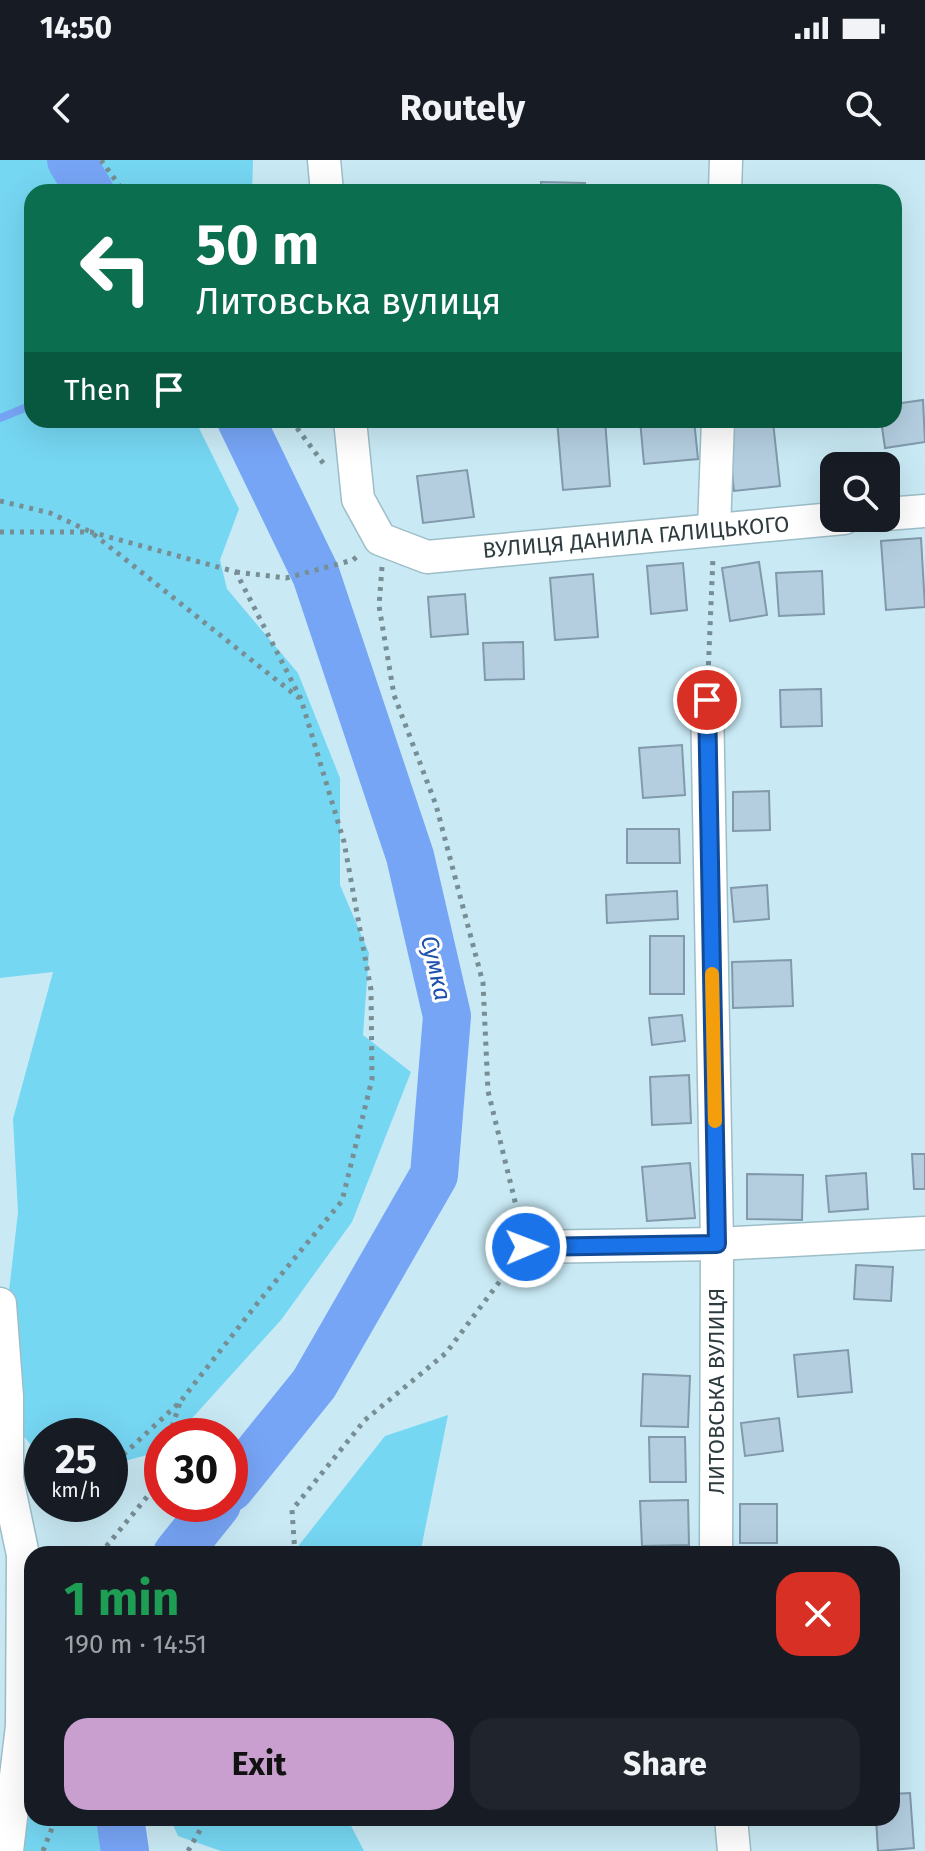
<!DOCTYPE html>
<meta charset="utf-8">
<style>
body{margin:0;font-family:"Fira Sans",sans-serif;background:#20242c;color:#f1f3f6;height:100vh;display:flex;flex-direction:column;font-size:30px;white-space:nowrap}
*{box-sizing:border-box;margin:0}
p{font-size:26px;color:#9ea1a6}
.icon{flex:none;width:44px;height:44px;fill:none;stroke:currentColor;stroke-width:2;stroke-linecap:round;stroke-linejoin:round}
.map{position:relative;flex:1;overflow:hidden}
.drawer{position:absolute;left:24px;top:1386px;width:876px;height:280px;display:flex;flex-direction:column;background:#171b24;border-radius:24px;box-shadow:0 8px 32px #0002}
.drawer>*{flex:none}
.top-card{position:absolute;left:24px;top:24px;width:878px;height:244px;border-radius:24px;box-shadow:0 8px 32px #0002;background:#0b6e4f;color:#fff;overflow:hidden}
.controls{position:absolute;left:820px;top:292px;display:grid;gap:16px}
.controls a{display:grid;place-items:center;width:80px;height:80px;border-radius:16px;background:#171b24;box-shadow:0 8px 32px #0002;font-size:40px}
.speed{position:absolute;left:24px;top:1258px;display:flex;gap:16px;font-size:40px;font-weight:700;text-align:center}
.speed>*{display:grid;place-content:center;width:104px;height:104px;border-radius:50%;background:#171b24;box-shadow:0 8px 32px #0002;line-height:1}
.speed small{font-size:20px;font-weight:400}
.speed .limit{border:12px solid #d22;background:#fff;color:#111}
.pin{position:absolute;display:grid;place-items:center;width:68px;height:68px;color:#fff;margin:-34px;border:4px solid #fff;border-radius:50%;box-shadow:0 2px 8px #0007}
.me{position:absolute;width:88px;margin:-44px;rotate:89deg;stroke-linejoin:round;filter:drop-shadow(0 0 6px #0008)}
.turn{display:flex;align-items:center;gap:28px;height:168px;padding:0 40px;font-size:36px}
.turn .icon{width:104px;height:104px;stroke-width:2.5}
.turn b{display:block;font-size:56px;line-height:68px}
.then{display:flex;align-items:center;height:76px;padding:0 40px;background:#0003;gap:16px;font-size:30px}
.round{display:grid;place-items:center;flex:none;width:84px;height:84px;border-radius:24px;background:#20242c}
.headline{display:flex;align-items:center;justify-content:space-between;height:136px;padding:0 40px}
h1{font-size:48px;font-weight:700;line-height:60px;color:#1e9e55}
.button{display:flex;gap:16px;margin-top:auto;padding:16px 40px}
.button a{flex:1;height:92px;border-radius:24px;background:#c99fcf;color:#111;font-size:32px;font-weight:700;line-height:92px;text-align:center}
.button a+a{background:#20242c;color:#f1f3f6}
.status{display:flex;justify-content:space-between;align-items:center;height:56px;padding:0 40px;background:#171b24;direction:ltr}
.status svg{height:22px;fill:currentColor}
header{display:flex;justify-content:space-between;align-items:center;height:104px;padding:0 40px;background:#171b24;font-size:36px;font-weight:700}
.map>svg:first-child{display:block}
</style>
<div class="status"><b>14:50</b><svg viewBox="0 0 49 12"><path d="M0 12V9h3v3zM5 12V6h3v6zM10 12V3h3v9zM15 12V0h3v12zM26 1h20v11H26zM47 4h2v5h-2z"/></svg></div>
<header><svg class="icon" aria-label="back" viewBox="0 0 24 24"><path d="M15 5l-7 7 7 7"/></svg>Routely<svg class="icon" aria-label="search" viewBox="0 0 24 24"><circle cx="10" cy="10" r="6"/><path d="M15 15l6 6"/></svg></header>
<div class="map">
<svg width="925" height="1691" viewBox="0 0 925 1691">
<rect width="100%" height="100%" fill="#c9eaf5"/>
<g fill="#76d7f3">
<polygon points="0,0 49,0 70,32 32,32 32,260 195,260 239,349 220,400 227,429 298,513 340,618 340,725 369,793 363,875 411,912 352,1062 281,1160 176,1276 162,1276 162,1291 110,1305 110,1276 42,1276 42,1298 5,1254 7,1149 18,1052 13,959 53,812 0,818"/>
<polygon points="71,0 253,0 252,32 90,32"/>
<polygon points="448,1255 420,1394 292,1394 385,1276"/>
<polygon points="32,1583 32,1658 120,1658 125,1691 4,1691"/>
<polygon points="170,1658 347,1658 364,1691 221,1691 178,1676"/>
</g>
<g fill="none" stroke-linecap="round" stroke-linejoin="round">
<polyline stroke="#77a5f6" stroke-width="8" points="0,258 32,245"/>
<g stroke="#77a5f6" stroke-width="48">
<polyline points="71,0 90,32"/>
<polyline points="230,1328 314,1224 434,1015 447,856 410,696 316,415 241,260"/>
<polyline points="177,1394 217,1344"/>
<polyline points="120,1658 125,1691"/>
</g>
</g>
<g fill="#b4cee0" stroke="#8199ab" stroke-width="2">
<polygon points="541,22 585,23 585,32 541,32"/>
<polygon points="923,240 925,282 885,288 881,260 894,260 894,244"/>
<polygon points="557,260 605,260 610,326 563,330"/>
<polygon points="640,260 694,260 698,299 644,304"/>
<polygon points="773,262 780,326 734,331 727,267"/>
<polygon points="467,310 474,357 423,363 417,316"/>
<polygon points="921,378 925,447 886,450 881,381"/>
<polygon points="759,402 767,455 730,461 722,408"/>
<polygon points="683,403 687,450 651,454 647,406"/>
<polygon points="822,411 824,454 779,456 776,413"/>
<polygon points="593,414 598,477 555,480 550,418"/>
<polygon points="465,434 468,474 431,477 428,437"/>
<polygon points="523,482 524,519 485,520 483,483"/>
<polygon points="821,529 822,566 781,567 780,530"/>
<polygon points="682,585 685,635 643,638 639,588"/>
<polygon points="769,631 770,670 733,671 733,632"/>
<polygon points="627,669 679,669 680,703 627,703"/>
<polygon points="767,725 769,759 734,762 731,728"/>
<polygon points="677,731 678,759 607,763 606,735"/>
<rect x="650" y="776" width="34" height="58"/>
<polygon points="791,800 793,846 733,848 732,802"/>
<polygon points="682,855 685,881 652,885 649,858"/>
<polygon points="689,915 691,963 652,965 650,917"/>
<polygon points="912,994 925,994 925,1029 914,1029"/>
<polygon points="690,1003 695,1058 647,1061 642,1007"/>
<polygon points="866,1013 868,1049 829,1052 826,1016"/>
<polygon points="747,1014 803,1015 802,1060 747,1059"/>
<polygon points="856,1105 893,1107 891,1141 854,1139"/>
<polygon points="848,1190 852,1232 798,1237 794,1195"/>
<polygon points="643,1214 690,1216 688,1267 641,1266"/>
<polygon points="779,1258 783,1291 745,1296 741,1263"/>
<polygon points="649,1277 685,1277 686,1322 650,1322"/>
<polygon points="688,1340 689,1385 642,1386 640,1341"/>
<rect x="740" y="1344" width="37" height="39"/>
<polygon points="872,1388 873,1394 837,1394 836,1392"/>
<polygon points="910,1633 914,1688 878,1691 876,1658 892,1658 892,1634"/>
</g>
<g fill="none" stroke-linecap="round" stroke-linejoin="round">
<defs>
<g id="minor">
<polyline points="324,0 327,32"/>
<polyline points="725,32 726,0"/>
<polyline points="350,260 358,339 380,379 427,397 844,358"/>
<polyline points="886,354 925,351"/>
<polyline points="714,369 718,260"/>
<polyline points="707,540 717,1084 716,1394"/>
<polyline points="526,1087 717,1084 925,1073"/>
<polyline points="0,1144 7,1237 7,1319"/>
<polyline points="0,1318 7,1319 23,1395 22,1566 7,1691"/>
<polyline points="731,1658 734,1691"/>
</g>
</defs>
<use href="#minor" stroke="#9dbec8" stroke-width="35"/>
<g stroke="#778e95" stroke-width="5" stroke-dasharray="4 6" stroke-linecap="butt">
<polyline points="101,0 124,32"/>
<polyline points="291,260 326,307"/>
<polyline points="0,341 50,353 91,372 299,538"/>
<polyline points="0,372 91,372 236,412 301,539 344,682 371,830 372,919 342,1041 260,1140 180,1242 110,1307"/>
<polyline points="382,407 379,446 394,535 436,645 483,823 488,931 520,1062"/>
<polyline points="236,412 286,418 353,400 360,394"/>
<polyline points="708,515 713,397"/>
<polyline points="169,1276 180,1243"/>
<polyline points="100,1394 151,1332 162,1298"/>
<polyline points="295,1394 292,1350 365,1260 446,1193 509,1109"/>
<polyline points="43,1691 56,1658"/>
<polyline points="188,1691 207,1658"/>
</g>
<use href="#minor" stroke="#fff" stroke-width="32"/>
</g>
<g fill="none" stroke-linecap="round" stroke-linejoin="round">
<defs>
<polyline id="route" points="526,1087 717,1084 707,540"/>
</defs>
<use href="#route" stroke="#114b97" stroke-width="20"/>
<use href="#route" stroke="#1a73e8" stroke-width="14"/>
<polyline stroke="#f59e0b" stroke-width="14" points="712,814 715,961"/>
</g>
<g text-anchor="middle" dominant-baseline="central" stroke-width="6" stroke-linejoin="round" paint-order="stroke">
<g font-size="22" fill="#2e3c40" stroke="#fff">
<text transform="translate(636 377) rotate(-5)">ВУЛИЦЯ ДАНИЛА ГАЛИЦЬКОГО</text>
<text transform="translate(716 1231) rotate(-90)">ЛИТОВСЬКА ВУЛИЦЯ</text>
</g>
<g font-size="24" font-style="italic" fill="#1d50ad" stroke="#fff">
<text transform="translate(436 808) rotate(77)">Сумка</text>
</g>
</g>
</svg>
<div class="controls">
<a><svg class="icon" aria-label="search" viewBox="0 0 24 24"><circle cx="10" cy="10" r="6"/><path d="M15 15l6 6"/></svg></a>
</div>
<div class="speed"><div>25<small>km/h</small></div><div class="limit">30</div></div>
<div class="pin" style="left:707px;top:540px;background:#d93025"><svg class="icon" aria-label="arrive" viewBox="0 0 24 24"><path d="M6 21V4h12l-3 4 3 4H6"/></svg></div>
<svg class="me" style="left:526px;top:1087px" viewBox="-20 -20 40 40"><circle r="17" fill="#1a73e8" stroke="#fff" stroke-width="3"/><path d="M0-11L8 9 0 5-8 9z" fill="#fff"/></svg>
<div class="top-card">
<div class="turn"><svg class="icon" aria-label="left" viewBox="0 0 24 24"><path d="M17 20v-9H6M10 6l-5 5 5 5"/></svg><div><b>50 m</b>Литовська вулиця</div></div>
<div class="then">Then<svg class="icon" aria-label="arrive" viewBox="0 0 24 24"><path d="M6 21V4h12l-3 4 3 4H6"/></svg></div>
</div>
<section class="drawer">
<div class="headline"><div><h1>1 min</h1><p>190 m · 14:51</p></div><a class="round" style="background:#d93025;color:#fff"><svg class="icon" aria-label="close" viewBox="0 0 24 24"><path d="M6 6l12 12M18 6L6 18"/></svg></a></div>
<div class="button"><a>Exit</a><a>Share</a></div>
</section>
</div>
